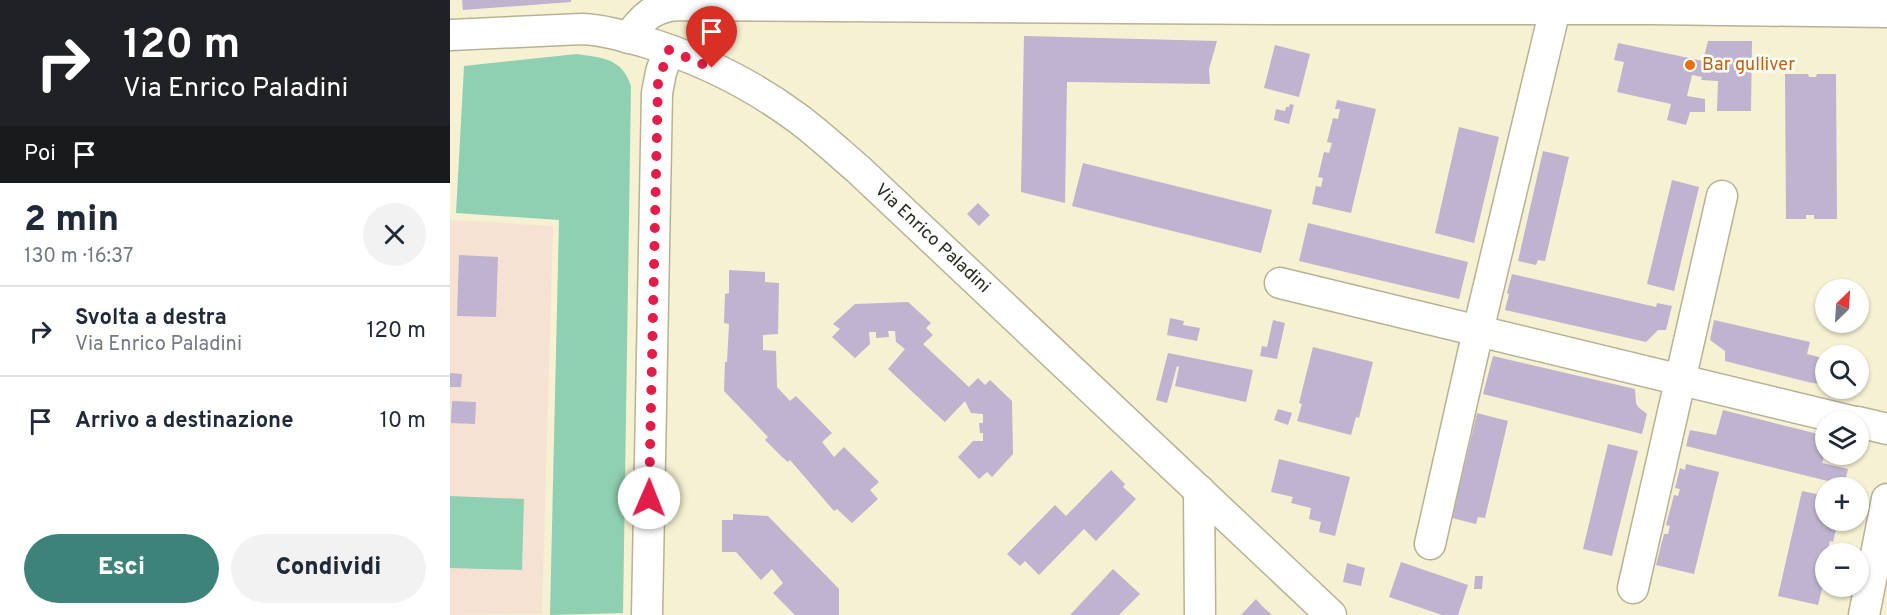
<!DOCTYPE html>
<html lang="it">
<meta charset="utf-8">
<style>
body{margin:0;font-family:Overpass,sans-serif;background:#f2f2f3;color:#1f2937;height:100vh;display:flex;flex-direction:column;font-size:22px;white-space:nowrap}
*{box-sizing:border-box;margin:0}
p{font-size:20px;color:#747a83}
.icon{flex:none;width:33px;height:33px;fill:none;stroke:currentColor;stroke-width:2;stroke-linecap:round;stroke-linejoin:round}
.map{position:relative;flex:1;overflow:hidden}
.side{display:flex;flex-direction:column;background:#fff;width:450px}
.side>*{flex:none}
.guide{background:#202124;color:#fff;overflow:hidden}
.needle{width:39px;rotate:25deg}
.fabs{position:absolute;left:1365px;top:279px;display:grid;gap:12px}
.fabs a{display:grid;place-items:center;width:54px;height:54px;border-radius:50%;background:#fff;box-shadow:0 2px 4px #0004;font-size:30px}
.pin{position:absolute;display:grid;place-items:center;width:51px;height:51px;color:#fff;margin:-62px -26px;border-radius:50% 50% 50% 0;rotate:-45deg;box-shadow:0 0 6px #0007}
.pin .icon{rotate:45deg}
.me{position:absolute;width:66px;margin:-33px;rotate:1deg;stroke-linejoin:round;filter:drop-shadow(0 0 4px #0008)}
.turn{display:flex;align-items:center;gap:21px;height:126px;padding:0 24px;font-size:27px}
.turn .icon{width:78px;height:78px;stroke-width:2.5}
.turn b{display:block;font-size:42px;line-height:51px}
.then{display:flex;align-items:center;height:57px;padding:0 24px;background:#0003;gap:12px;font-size:22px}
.round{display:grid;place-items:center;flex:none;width:63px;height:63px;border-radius:32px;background:#f2f2f3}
.overview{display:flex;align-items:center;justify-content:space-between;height:102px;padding:0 24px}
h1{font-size:36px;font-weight:800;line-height:45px}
.cta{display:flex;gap:12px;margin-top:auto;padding:12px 24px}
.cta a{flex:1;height:69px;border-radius:36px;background:#3d8379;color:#fff;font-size:24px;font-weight:800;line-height:69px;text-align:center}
.cta a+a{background:#f2f2f3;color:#1f2937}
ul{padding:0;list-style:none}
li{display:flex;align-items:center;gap:18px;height:90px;padding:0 24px;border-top:2px solid #e0e1e3}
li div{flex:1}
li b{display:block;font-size:22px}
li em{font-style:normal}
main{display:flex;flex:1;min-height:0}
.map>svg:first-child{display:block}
</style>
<main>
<section class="side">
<div class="guide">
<div class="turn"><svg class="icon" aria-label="right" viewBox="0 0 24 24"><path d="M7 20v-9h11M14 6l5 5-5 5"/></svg><div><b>120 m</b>Via Enrico Paladini</div></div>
<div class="then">Poi<svg class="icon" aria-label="arrive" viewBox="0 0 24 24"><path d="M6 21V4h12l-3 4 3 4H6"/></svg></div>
</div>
<div class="overview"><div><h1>2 min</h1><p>130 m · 16:37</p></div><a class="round"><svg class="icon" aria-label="close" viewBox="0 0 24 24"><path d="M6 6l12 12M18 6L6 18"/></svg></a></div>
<ul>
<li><svg class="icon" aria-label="right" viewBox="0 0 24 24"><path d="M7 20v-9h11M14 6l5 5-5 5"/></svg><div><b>Svolta a destra</b><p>Via Enrico Paladini</p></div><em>120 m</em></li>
<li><svg class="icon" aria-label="arrive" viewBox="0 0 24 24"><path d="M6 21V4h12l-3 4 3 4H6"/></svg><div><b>Arrivo a destinazione</b></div><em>10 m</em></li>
</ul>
<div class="cta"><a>Esci</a><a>Condividi</a></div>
</section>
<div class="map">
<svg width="1437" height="615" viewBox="0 0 1437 615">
<rect width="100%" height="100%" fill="#f6f1d2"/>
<polygon fill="#f6e2d3" points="0,220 103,226 92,614 0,615"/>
<g fill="#8fd0b2">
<path d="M127,54C153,58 172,58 181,86L173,613L100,615L109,220L6,213L14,66Z"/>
<polygon points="0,496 74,499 72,570 0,568"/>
</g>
<g fill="#bfb3cf">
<polygon points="12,0 121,0 121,2 13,10"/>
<polygon points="574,36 767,41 759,69 760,84 617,82 615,203 571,192"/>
<polygon points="1258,41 1302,41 1301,111 1267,111 1268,81 1251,80 1252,77 1242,75 1237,96 1255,99 1255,112 1240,112 1236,125 1217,120 1221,104 1167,92 1174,62 1164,60 1168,43 1253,61"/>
<polygon points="825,45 860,54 849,97 814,88"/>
<polygon points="1335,74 1358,74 1359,77 1366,77 1367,74 1386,74 1387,219 1364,219 1364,215 1356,215 1356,219 1336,219"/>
<polygon points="887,100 926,109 901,213 862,204 866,186 871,187 873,178 868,177 874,152 879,153 882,143 877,142 883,118 888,119 890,109 885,109"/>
<polygon points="840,104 844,105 839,124 824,120 826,109 835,111 836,107 839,107"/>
<polygon points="1009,127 1049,137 1024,243 985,233"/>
<polygon points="1093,151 1119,157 1095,261 1088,260 1086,265 1068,261"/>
<polygon points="633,163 822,210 811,253 622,206"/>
<polygon points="1222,180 1249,187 1224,291 1197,284"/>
<polygon points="528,203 540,215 529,226 517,214"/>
<polygon points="858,223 1018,262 1009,299 849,261"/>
<polygon points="9,255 48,257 46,317 7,316"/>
<polygon points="279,270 315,272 315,282 329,283 328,334 313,335 313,350 326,351 327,387 340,401 346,396 382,433 372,442 384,457 394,447 429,482 420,490 428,499 402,523 387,509 384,511 340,460 338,462 331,456 315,440 318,437 274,391 275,362 277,362 279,324 274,323 275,294 279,293"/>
<polygon points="1062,274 1206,307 1207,303 1222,306 1216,330 1208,330 1196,342 1055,310 1059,294 1057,293"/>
<polygon points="458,302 481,323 476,328 483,335 473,344 519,387 528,378 535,385 540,380 562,401 563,454 542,477 537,472 529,479 508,457 523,441 533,441 533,433 530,433 529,423 533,423 533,414 521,413 515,401 495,422 485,413 438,369 455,349 446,342 445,331 438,331 439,337 426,338 426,332 419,332 420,344 405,358 382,337 390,329 383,324 405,304"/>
<polygon points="720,318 734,321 733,325 750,328 747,341 717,335"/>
<polygon points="823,320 835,323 827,359 810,356 812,346 817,347"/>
<polygon points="1264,320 1360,342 1357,354 1376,359 1374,381 1371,384 1362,383 1275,361 1275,351 1260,340"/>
<polygon points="863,347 923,362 909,418 906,417 901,435 847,421 852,404 849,403"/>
<polygon points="718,353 803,370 796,402 725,386 729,367 727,366 717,403 706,400"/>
<polygon points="1043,356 1185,389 1186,403 1188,407 1197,414 1192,434 1033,394"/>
<polygon points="0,373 12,374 11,387 0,387"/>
<polygon points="2,401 26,402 25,424 1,423"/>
<polygon points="828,409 842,413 838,425 824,420"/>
<polygon points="1273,410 1376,436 1376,450 1372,463 1398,469 1394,485 1236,446 1240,430 1266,435"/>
<polygon points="1027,413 1058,421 1035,518 1028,517 1026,524 1002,518"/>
<polygon points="1158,444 1188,451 1162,556 1133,549"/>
<polygon points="829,459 900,477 885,536 869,532 871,522 859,519 861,508 841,503 843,497 821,492"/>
<polygon points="1236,464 1269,472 1244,574 1206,565 1214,534 1218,534 1220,526 1216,525 1224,495 1228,496 1230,489 1225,488 1230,468 1235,470"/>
<polygon points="661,470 675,484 673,487 686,499 646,541 634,529 589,575 575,561 570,566 557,554 605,505 616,516"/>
<polygon points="1352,491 1376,496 1376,520 1384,520 1383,524 1387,525 1383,542 1380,541 1377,554 1376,554 1376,569 1372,568 1369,581 1374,581 1368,605 1328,596"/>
<polygon points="283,514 318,516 389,589 389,615 345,615 323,593 333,583 322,569 311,580 286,552 272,552 272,520 283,520"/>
<polygon points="951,562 1018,585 1008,615 992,615 939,597"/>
<polygon points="897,563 915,568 911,586 893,582"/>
<polygon points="663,569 690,594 669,615 620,615"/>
<polygon points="1025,576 1033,576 1032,589 1024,589"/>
<polygon points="806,599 812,606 822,615 791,615"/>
</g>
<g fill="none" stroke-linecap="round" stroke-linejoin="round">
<defs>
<g id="minor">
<path d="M0,35L132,29C154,30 174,36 195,42C248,58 301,84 346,117C368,133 388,152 409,170L881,615"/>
<path d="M178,38C192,18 203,7 227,5L832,9H1200L1437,12"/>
<polyline points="830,283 1405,422"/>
<polyline points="1408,422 1437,429"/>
<polyline points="749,490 750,615"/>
<polyline points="980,544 1028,331 1105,9"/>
<polyline points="1183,588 1272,196"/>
<polyline points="197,615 207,93 211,72 219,50"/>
<polyline points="1414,615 1437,499"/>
</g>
</defs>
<use href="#minor" stroke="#b7b295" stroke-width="33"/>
<use href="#minor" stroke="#fff" stroke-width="30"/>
</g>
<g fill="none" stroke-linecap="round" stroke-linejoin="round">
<polyline stroke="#e11d48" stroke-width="10" stroke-dasharray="0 18" points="199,498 208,82 219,50 262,68"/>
</g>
<circle fill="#e8710a" stroke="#fff" stroke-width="2" cx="1240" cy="65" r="6"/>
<g text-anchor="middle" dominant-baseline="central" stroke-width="5" stroke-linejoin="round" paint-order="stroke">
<g font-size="18" fill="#c56008" stroke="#fff" text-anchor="start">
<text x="1252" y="65">Bar gulliver</text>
</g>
<g font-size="18" fill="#2b291e" stroke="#fff">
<text transform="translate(482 239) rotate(43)">Via Enrico Paladini</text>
</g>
</g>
</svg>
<div class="fabs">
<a><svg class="needle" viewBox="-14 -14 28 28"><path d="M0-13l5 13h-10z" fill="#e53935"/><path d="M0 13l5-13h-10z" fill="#747a83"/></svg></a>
<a><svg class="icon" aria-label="search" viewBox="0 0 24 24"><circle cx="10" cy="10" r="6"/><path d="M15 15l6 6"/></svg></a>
<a><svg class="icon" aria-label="layers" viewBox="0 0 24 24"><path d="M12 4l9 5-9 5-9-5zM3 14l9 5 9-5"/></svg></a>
<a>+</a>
<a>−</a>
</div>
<div class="pin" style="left:262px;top:68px;background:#d93025"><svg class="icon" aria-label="arrive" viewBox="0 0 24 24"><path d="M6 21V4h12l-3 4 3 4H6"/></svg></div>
<svg class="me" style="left:199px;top:498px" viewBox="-20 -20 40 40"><circle r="19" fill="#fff"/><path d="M0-13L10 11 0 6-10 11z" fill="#e11d48"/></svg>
</div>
</main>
